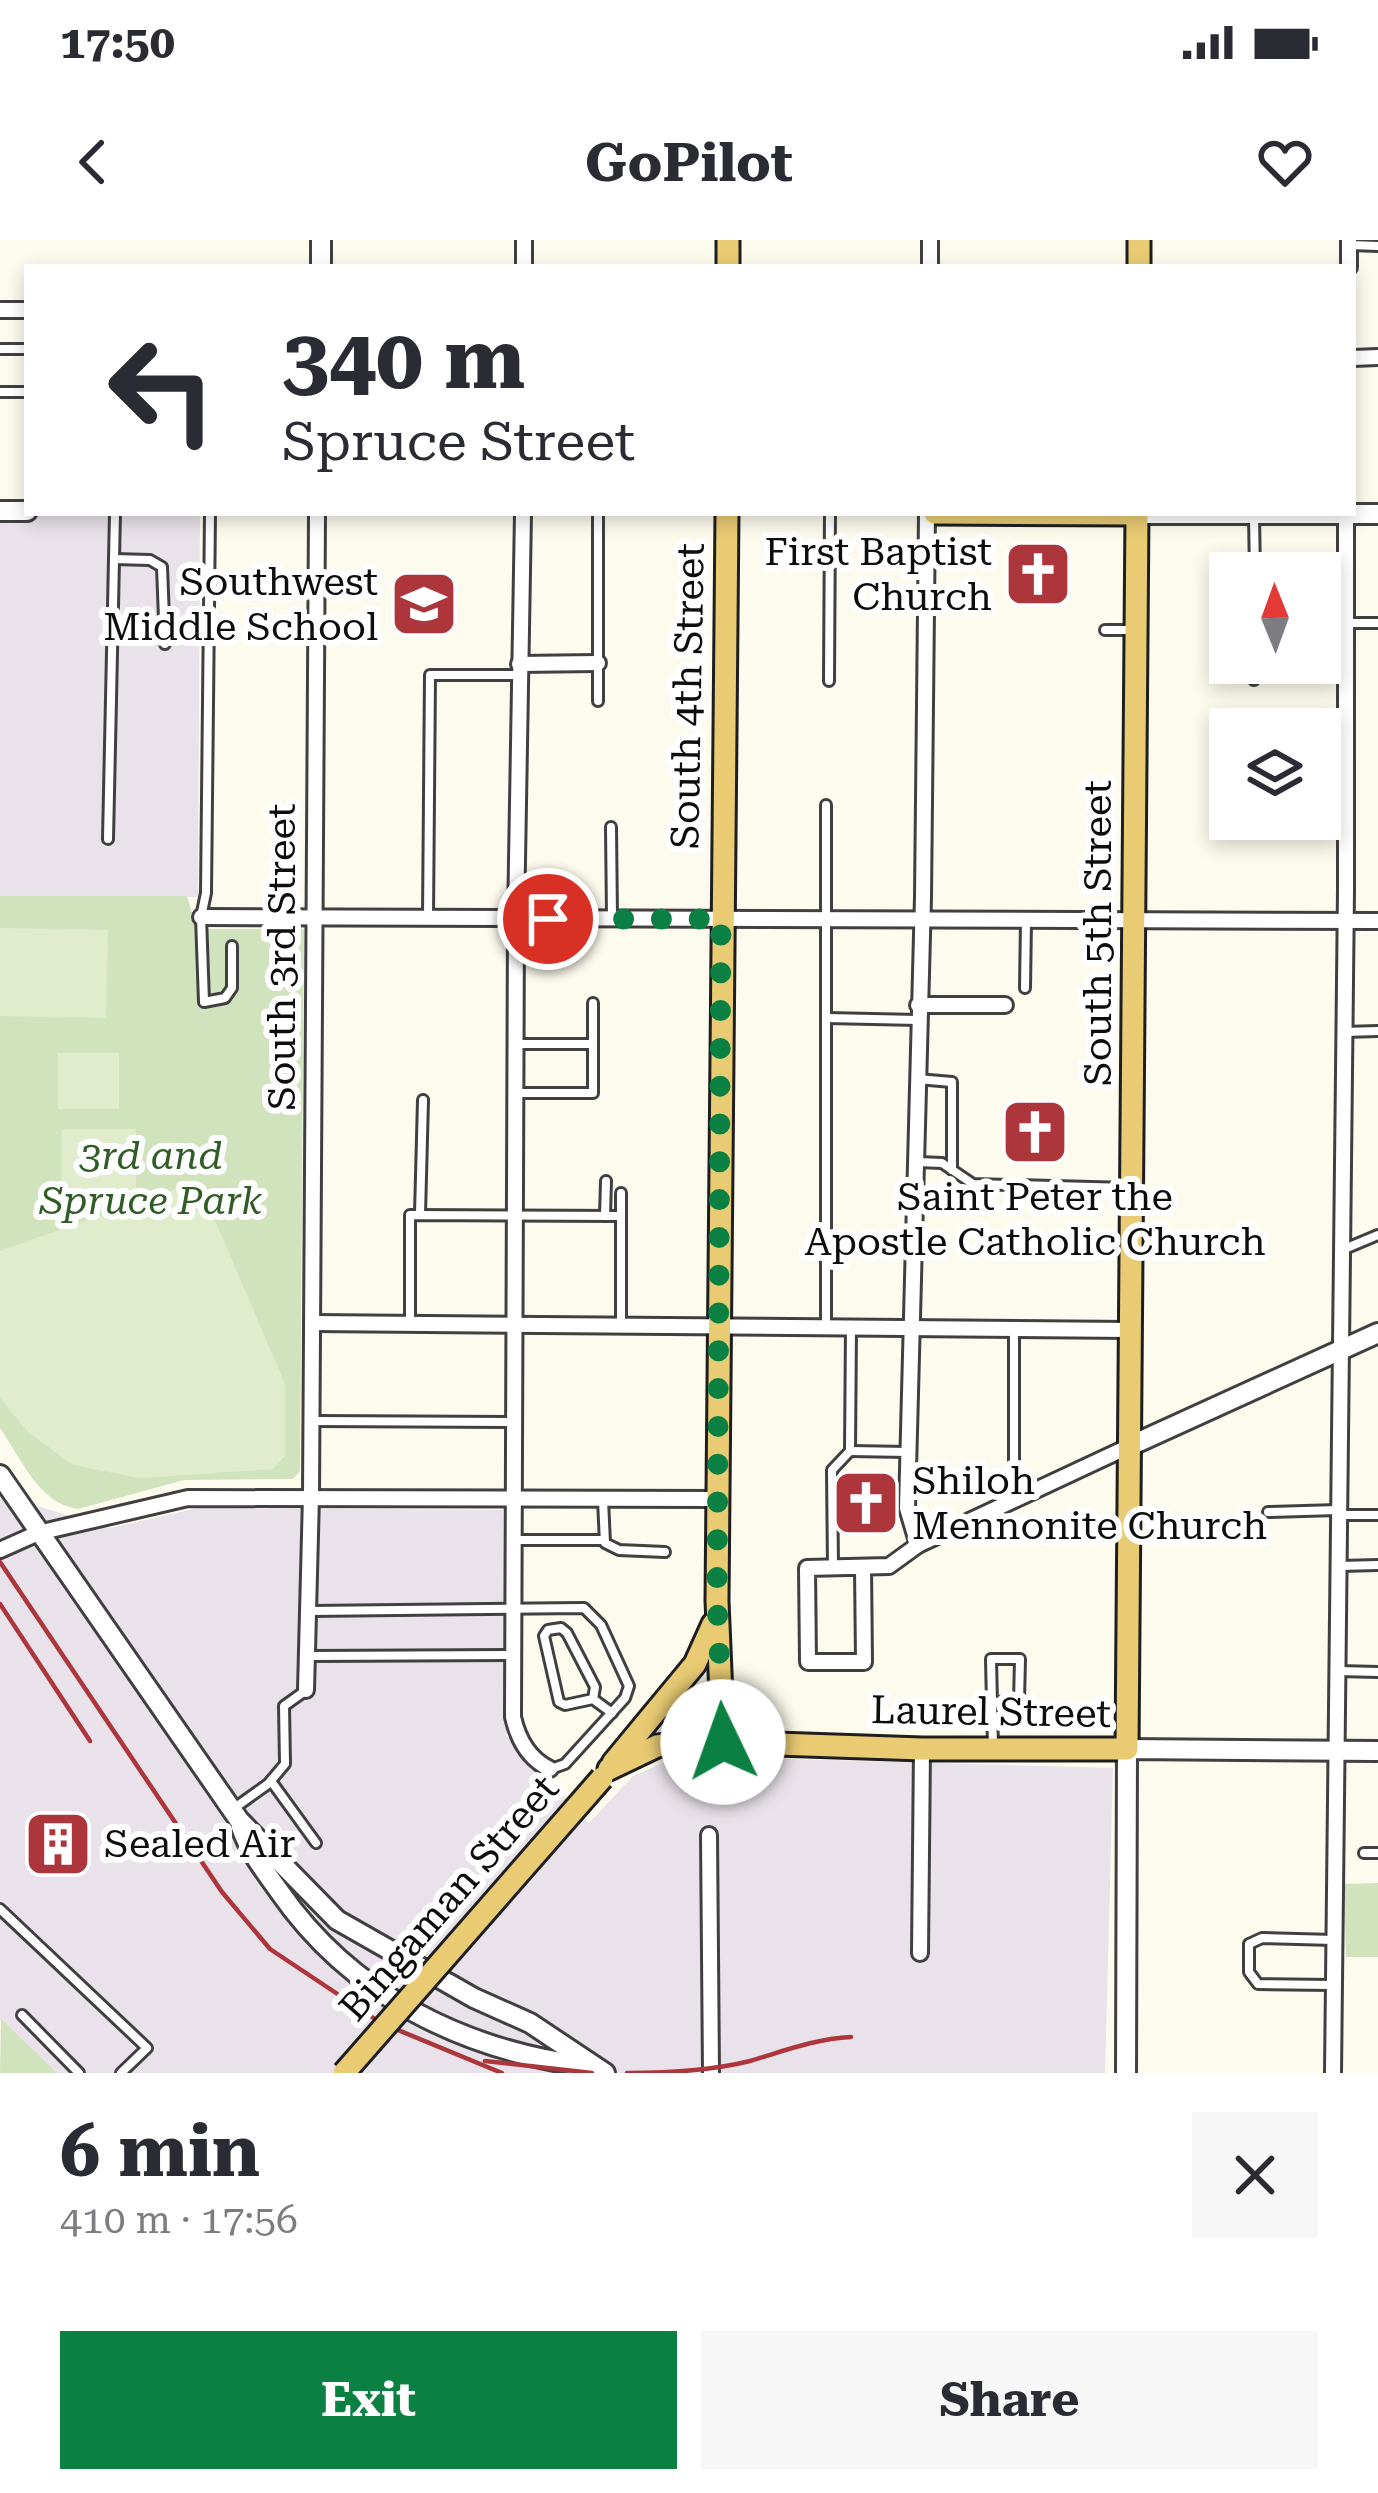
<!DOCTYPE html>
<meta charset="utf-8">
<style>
body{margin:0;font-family:"Roboto Serif",serif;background:#f7f7f7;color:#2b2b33;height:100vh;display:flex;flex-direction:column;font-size:45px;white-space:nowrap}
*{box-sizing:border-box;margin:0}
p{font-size:39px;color:#7c7c81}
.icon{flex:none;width:66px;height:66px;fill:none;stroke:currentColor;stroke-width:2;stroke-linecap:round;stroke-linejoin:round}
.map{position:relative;height:1833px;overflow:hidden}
.panel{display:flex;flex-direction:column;background:#fff;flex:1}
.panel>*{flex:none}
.hud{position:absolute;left:24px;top:24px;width:1332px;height:252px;border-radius:0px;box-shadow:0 6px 18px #0003;background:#fff;color:#2b2b33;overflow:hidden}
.needle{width:78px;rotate:359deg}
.controls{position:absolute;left:1209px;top:312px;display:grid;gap:24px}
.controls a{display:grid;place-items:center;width:132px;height:132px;border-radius:0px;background:#fff;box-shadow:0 6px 18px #0003;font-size:60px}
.pin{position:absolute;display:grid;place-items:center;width:102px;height:102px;color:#fff;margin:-51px;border:6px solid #fff;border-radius:50%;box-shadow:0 3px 12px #0007}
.me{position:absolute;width:132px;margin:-66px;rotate:357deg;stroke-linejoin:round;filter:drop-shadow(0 0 9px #0008)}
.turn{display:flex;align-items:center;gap:42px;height:252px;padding:0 60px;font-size:54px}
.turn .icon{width:156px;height:156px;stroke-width:2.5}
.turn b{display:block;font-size:84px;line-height:102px}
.round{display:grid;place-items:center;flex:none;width:126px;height:126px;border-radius:0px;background:#f7f7f7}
.summary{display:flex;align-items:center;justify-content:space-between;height:204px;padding:0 60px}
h1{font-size:72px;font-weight:700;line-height:90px}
.primary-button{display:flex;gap:24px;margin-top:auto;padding:24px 60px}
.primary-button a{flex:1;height:138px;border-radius:0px;background:#0b8043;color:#fff;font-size:48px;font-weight:700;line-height:138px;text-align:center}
.primary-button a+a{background:#f7f7f7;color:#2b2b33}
.status{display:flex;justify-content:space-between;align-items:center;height:84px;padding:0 60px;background:#fff;direction:ltr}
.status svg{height:33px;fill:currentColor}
header{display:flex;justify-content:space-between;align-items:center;height:156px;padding:0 60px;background:#fff;font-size:54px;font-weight:700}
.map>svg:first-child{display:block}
</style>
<div class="status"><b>17:50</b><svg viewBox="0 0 49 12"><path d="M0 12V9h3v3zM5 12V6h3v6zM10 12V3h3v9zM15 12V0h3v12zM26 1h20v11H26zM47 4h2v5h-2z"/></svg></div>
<header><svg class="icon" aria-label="back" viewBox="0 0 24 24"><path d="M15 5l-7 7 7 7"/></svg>GoPilot<svg class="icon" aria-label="heart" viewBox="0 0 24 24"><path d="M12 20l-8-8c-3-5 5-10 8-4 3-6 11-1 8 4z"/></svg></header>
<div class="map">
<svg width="1378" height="1833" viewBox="0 0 1378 1833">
<rect width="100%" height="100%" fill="#fdfaee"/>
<g fill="#e9e2ea">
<polygon points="0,271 200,273 198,657 0,656"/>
<polygon points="0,1255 110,1288 198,1268 503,1270 507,1497 589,1583 633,1536 679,1516 1113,1528 1105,1833 57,1833 0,1780"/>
</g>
<g fill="#d0e3bc">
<path d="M0,656H187L197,689H304L300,1231L293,1239L184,1240L78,1269C39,1264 21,1218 0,1188Z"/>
<polygon points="1378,1643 1378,1717 1346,1717 1344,1644"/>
<polygon points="1,1779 57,1833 0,1833"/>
</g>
<g fill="#e1eccd">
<polygon points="0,688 108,690 106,778 0,776"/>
<rect x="58" y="813" width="61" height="56"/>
<polygon points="62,889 136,889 136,950 61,949"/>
<polygon points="198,941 285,1144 285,1216 273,1229 139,1238 73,1225 28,1192 0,1158 0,1011"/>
</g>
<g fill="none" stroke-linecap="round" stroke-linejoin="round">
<defs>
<g id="service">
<polyline points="1351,5 1378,6"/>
<polyline points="0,109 27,109"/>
<polyline points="0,152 27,152"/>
<polyline points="210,273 206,653 201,677 204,762 225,758 232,748 232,706"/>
<polyline points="598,273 598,461"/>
<polyline points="1254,276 1255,333"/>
<polyline points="114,319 150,320 162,327 165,404"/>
<polyline points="1320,359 1345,359"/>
<polyline points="1346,383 1378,383"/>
<polyline points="1105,390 1134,390"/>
<polyline points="1254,440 1255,423"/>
<polyline points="829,441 830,273"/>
<polyline points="611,587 612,678"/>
<polyline points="108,599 115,273"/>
<polyline points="428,677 430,435 519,435"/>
<polyline points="1025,748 1026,680"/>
<polyline points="827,778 918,780"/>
<polyline points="1344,792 1378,791"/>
<polyline points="517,804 593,804"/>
<polyline points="917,839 952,842 952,930"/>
<polyline points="517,853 593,853 593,763"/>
<polyline points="918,922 942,923 973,944 1130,948"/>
<polyline points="621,953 621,1083"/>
<polyline points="420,974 423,860"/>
<polyline points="605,976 606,941"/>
<polyline points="1342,1010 1378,995"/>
<polyline points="410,1084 410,975 621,976"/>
<polyline points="826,1086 826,565"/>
<polyline points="312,1181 513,1182"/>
<polyline points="850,1211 851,1087"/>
<polyline points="850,1211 908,1212"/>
<polyline points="603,1260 605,1303 619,1310 665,1312"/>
<polyline points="1014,1261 1014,1090"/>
<polyline points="1268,1272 1338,1270"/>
<polyline points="1340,1275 1378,1275"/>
<polyline points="515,1300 603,1300"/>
<polyline points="1340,1326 1378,1325"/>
<polyline points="833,1327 832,1230 850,1211"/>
<polyline points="310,1371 584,1368 601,1385 629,1446 625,1458 565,1524 551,1529"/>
<polyline points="309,1416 513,1415"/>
<polyline points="1338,1431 1378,1432"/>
<polyline points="593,1459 595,1447 567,1393 561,1388 548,1390 544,1396 559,1462 565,1465 593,1459 612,1473"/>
<polyline points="992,1462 1019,1461 1020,1419 991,1419 993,1508"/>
<polyline points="271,1541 316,1603"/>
<polyline points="233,1569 268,1544 285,1524 284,1466 305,1451"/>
<polyline points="1364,1613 1378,1613"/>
<polyline points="0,1669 147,1808 121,1833"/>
<polyline points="1332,1745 1258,1744 1249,1732 1249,1704 1262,1698 1334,1700"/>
<polyline points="22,1775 79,1833"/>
</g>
<g id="minor">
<polyline points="524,27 524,0"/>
<polyline points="930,27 930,0"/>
<polyline points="1349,27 1349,0"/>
<polyline points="0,70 27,70"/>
<polyline points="1353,118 1378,117"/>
<path d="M523,273L516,679L513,1477C518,1499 529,1519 550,1529"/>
<polyline points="519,424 598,423"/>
<polyline points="201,677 1378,681"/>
<polyline points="918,765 1005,765"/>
<polyline points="312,1083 1131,1090"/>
<polyline points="918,1305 907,1268 923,657 927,273"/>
<polyline points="0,1310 38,1293 188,1258 717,1259"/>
<polyline points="863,1327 864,1422 808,1422 807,1328 889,1326 918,1305 1132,1205"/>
<polyline points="306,1450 311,1256 317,273"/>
<polyline points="709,1595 711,1833"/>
<polyline points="920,1713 922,1509"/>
<polyline points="1333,1833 1346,651 1346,273"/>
</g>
<g id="tertiary">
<polyline points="321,27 321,0"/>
<polyline points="0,271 27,271"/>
<polyline points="1137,274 1378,274"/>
<polyline points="1132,1205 1378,1093"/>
<polyline points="0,1235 239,1580 337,1680 474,1758 530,1783 605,1833"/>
<path d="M241,1587C249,1611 264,1630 279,1651C351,1755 463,1810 586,1826"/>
<polyline points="1126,1833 1127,1509 1378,1511"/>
</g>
<g id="primary">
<polyline points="728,27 728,0"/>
<polyline points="1139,27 1139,0"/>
<polyline points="935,273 1137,274"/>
<polyline points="723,1502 717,1361 727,273"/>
<polyline points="613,1523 695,1424 713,1384"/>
<polyline points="609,1529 657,1506 691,1501 922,1509 1127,1509 1137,273"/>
</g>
</defs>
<use href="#service" stroke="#404040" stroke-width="14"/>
<use href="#minor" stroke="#404040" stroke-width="20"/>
<use href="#tertiary" stroke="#404040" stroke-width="24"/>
<use href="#primary" stroke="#1e1e1e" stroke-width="27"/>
<use href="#service" stroke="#fff" stroke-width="8"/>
<use href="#minor" stroke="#fff" stroke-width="14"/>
<use href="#tertiary" stroke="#fff" stroke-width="18"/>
<use href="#primary" stroke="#e8cb73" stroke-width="21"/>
<g stroke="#ac363b" stroke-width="4.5">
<polyline points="0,1322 222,1652 270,1709 381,1783 502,1833"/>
<polyline points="0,1364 90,1501"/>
<polyline points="485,1821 592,1833"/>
<path d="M627,1833C668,1833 710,1831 750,1821C784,1811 814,1799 851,1797"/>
</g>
<defs>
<polyline id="primary-bridge" points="344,1833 602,1538"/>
</defs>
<use href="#primary-bridge" stroke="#1e1e1e" stroke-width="27" stroke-linecap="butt"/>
<use href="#primary-bridge" stroke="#e8cb73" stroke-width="21"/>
</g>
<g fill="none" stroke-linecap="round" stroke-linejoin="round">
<polyline stroke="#0b8043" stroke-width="21" stroke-dasharray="0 37.8" points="548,679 721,679 717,1360 723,1502"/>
</g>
<defs>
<symbol id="church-square" viewBox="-11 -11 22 22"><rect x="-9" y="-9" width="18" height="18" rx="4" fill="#ac363b" stroke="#fff"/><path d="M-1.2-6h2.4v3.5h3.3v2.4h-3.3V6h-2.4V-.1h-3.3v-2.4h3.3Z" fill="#fff"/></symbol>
<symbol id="school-square" viewBox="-11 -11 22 22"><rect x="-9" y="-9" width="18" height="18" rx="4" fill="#ac363b" stroke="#fff"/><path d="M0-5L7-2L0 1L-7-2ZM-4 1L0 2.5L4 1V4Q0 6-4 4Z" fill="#fff"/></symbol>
<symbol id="building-square" viewBox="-11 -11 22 22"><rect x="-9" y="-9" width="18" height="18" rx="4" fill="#ac363b" stroke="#fff"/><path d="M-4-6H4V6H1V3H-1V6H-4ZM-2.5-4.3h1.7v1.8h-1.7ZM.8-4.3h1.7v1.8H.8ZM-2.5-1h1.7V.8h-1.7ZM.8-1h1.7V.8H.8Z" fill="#fff"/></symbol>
</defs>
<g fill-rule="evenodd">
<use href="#church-square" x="1000" y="296" width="76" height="76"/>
<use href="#school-square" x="386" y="326" width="76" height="76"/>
<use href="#church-square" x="997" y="854" width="76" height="76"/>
<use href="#church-square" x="828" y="1225" width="76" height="76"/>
<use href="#building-square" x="20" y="1566" width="76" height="76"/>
</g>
<g text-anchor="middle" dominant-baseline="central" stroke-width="12" stroke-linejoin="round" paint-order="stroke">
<g font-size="39" fill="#0d0d0d" stroke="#fff" text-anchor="end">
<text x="992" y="312">First Baptist<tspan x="992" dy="45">Church</tspan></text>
<text x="378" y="342">Southwest<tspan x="378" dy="45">Middle School</tspan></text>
<text x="1035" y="957" text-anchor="middle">Saint Peter the<tspan x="1035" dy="45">Apostle Catholic Church</tspan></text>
<text x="912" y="1241" text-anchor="start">Shiloh<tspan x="912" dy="45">Mennonite Church</tspan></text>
<text x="104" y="1604" text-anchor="start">Sealed Air</text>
</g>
<g font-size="39" fill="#0d0d0d" stroke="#fff">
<text transform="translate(688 456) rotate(-89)">South 4th Street</text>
<text transform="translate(1098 693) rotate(-90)">South 5th Street</text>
<text transform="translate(282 717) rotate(-90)">South 3rd Street</text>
<text transform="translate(991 1472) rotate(1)">Laurel Street</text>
<text transform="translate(449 1658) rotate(-49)">Bingaman Street</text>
</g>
<g font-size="39" font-style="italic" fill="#305c25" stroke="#fff">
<text x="151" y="916">3rd and<tspan x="151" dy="45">Spruce Park</tspan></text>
</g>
</g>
</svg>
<div class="controls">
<a><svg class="needle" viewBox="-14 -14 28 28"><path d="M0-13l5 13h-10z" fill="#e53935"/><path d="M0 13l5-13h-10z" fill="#7c7c81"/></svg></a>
<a><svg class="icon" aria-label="layers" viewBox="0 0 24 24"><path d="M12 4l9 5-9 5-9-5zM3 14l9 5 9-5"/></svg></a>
</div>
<div class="pin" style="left:548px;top:679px;background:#d93025"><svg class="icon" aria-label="arrive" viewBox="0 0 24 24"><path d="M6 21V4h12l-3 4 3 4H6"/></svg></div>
<svg class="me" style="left:723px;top:1502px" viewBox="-20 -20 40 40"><circle r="19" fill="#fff"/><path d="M0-13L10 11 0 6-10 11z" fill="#0b8043"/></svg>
<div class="hud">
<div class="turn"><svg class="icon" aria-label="left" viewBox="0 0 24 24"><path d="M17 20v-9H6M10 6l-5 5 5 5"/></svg><div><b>340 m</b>Spruce Street</div></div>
</div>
</div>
<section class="panel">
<div class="summary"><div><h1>6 min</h1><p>410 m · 17:56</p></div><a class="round"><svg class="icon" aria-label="close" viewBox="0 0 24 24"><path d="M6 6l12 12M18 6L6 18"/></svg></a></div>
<div class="primary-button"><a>Exit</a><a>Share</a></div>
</section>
